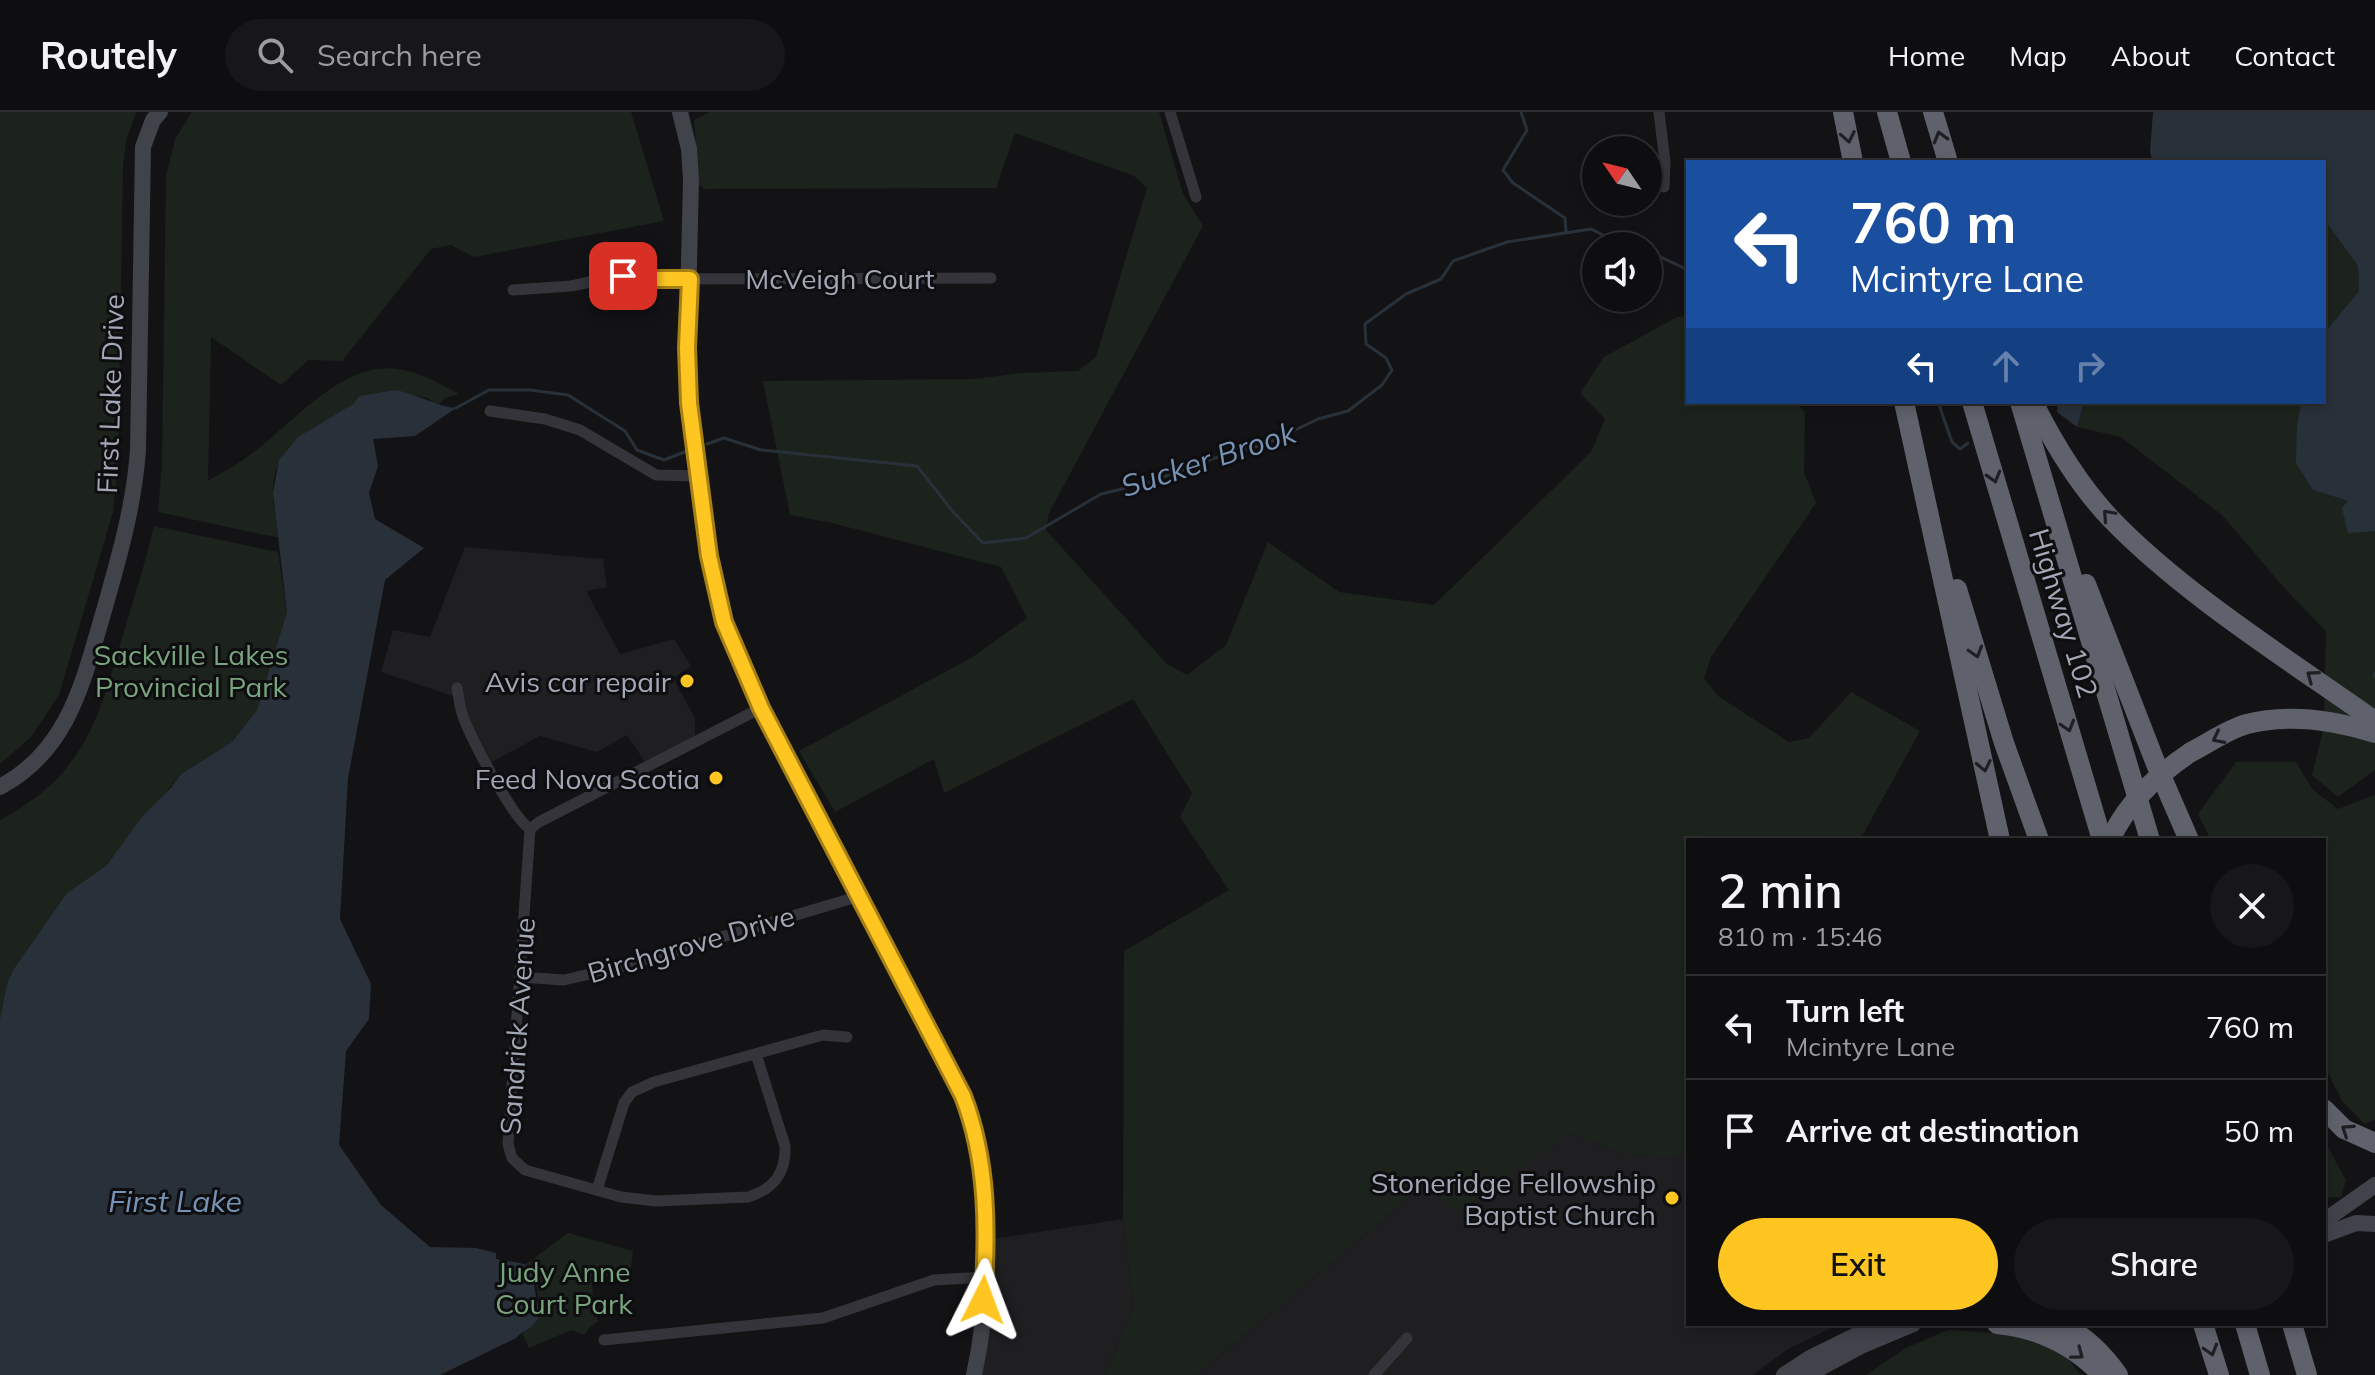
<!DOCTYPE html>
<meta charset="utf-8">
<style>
body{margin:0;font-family:Mulish,sans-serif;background:#171719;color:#f1f3f6;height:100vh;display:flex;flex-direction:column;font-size:30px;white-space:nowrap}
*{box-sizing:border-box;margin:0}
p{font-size:26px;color:#9b9c9f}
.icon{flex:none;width:44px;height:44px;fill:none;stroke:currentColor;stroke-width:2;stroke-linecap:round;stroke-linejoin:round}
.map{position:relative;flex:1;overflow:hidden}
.details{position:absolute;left:1686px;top:726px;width:640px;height:488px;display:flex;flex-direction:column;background:#0e0e10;border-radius:0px;box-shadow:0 4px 12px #0003,0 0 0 2px #2e2e30}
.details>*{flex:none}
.banner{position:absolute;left:1686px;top:48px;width:640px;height:244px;border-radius:0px;box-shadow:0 4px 12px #0003,0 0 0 2px #2e2e30;background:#1a4fa0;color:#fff;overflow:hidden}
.needle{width:52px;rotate:305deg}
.buttons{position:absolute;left:1582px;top:24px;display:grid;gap:16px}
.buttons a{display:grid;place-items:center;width:80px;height:80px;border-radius:50%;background:#0e0e10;box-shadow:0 4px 12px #0003,0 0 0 2px #2e2e30;font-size:40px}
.pin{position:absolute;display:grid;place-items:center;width:68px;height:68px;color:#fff;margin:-34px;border-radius:16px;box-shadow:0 4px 12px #0006}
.me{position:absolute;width:88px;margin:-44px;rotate:3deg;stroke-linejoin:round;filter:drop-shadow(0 0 6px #0008)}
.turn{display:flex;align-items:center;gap:28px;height:168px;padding:0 32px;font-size:36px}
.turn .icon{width:104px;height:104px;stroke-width:2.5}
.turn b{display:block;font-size:56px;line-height:68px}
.lanes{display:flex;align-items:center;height:76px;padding:0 32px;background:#0003;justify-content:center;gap:40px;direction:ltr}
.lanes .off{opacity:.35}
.round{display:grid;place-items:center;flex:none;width:84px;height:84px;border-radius:42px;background:#171719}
.summary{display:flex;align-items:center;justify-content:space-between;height:136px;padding:0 32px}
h1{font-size:48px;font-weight:600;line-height:60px}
.action{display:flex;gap:16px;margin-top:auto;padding:16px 32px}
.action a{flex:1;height:92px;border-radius:48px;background:#ffc521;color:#111;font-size:32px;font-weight:600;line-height:92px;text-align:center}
.action a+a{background:#171719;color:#f1f3f6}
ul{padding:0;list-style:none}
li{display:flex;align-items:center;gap:24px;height:104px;padding:0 32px;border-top:2px solid #2e2e30}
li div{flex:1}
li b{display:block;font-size:30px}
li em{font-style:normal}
header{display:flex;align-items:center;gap:48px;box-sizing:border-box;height:112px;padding:0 40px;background:#0e0e10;border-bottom:2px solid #2e2e30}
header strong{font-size:38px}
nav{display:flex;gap:44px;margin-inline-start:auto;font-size:28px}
.search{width:560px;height:72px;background:#171719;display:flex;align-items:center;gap:20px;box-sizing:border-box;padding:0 28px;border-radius:44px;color:#9b9c9f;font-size:30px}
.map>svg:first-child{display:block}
</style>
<header>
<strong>Routely</strong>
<div class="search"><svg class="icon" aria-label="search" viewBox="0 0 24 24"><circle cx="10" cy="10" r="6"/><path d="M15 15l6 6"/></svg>Search here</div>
<nav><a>Home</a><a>Map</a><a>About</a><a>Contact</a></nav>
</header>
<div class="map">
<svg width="2375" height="1263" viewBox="0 0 2375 1263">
<rect width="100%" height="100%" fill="#131315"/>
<g fill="#1f1f22">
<polygon points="465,435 603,447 607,475 586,479 620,542 674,527 691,554 673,566 695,606 695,626 645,650 627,623 597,640 540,624 488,652 468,611 465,588 381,560 393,518 430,525"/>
<polygon points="1569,1021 1627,1043 1688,1045 1688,1212 1840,1212 1788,1237 1753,1263 1196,1263 1422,1075 1555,1030"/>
<polygon points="1123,1107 1134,1195 1105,1263 970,1263 980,1129"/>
</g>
<g fill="#1b231c">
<polygon points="0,0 136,0 126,29 123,55 118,353 113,400 59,583 31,625 0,652"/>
<path d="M192,0H631L664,109L474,145L451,133L431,137L342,249L308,248L281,273L211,225L208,369C222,360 237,353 250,343C293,312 339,251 396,257C419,259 438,271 459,282L445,286L437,295L428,286L395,278L359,284L353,292C315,317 273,328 273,382C273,397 278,411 280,426L158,400L162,352L166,65L175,27Z"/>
<polygon points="710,0 1159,0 1183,82 1203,114 1049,401 1046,418 1167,552 1187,563 1226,533 1268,430 1339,480 1434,493 1591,340 1605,307 1580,281 1604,245 1677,205 1688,204 1688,290 1795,290 1805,300 1804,360 1816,391 1711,545 1704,566 1718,584 1789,630 1809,626 1851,580 1920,619 1860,728 1688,728 1688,1045 1627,1043 1569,1021 1457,1101 1422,1075 1196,1263 1105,1263 1134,1195 1123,1107 1124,839 1229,778 1180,705 1192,681 1133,587 944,681 934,647 835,700 799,639 971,546 1027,506 1001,455 832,411 790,403 763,269 975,267 1021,261 1078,259 1096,245 1147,76 1134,64 1015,21 996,76 704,77 699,72 694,8"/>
<polygon points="2324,107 2358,154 2359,179 2329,215 2324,226"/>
<polygon points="2084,290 2301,290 2297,313 2297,351 2313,378 2348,389 2370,420 2375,419 2375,658 2338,685 2312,663 2324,614 2326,519 2287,479 2222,403 2121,325 2077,315"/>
<path d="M154,414L278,440L287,500L257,598L232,630L181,662L107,753L67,781L13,858L7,872L0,907V708C83,664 98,610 122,526C133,489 145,452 154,414Z"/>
<polygon points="2236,650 2296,650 2313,678 2338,697 2375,683 2375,1008 2365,1012 2342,989 2324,953 2324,728 2211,728 2198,702"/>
<polygon points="2324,1028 2346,1068 2341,1085 2324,1086"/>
<path d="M568,1121L633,1139L630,1162L591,1165L595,1200L598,1209L590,1215L584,1223L571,1218L529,1236L522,1220L535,1212C542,1197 538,1164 526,1152Z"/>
<polygon points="1948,1218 2049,1224 2081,1263 1866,1263 1906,1236"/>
</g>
<g fill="#28313a">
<polygon points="2153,0 2375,0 2375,419 2348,421 2342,396 2348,389 2313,378 2296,351 2297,313 2301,290 2324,290 2324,226 2329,215 2359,179 2358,154 2324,107 2324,50 2153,50 2150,40"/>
<path d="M395,278C419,282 434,294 456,296L415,324L373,327L378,354L369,381L375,407L424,436L385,468L348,666L340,807L371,872L369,907L346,939L339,1033L381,1093L430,1135L476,1136L496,1141V1147C533,1154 530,1147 536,1185C538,1194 542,1201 536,1210C531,1217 522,1219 516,1226L440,1263H0V907L7,872L13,858L67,781L107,753L141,706L170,677L181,662L232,630L257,598L287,500L273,381L279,348L298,325L353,292L359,284Z"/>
<polygon points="2058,290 2084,290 2077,315 2057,300"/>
</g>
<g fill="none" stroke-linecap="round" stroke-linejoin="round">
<g stroke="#28313a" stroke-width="3">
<polyline points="1521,0 1527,18 1503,58 1513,71 1565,106 1566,120"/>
<polyline points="1648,139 1688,158"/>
<polyline points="1938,290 1952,330 1960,337 1968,331"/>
<polyline points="456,296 489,278 530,278 568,283 625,319 637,338 664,348 687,339"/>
<polyline points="707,332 724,326 761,338 917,354 954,401 983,431 1026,426 1101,382 1147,371 1215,346 1266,332 1318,307 1348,299 1382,273 1392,258 1386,246 1366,232 1365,212 1406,182 1441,167 1453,149 1507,130 1591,117 1625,134"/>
<polyline points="2375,565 2375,561"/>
</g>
<g stroke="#34343a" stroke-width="11">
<polyline points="1170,0 1196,85"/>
<polyline points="1659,0 1665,50 1664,75"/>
<polyline points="513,178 571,174 614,165 639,167 991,166"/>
<polyline points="490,299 545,307 580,318 656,363 699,364"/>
<path d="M457,576C459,586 460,598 464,607C473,630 512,705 530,717"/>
<polyline points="521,865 564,868 624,854 860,784"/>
<path d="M756,942L785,1034C786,1061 774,1077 748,1085L656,1089L621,1085L525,1058L512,1046L508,1032L530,717L539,710L761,596"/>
<polyline points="597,1078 624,991 632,980 654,970 823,923 847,925"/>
<polyline points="604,1228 823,1206 934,1168 985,1165"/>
<polyline points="1374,1263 1407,1226"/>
</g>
<g stroke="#41434a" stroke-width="16">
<path d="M680,0L689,37L691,68L687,236L691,310L713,467L724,510L753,580L963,984C993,1063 992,1180 974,1263"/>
<path d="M0,675C71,637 84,565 105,495C120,442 134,393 138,338L143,35L153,8L160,0"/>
<polyline points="2324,1109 2375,1073"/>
<polyline points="2324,1123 2356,1111 2375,1112"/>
<polyline points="1784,1263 1810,1246 1879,1212"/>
<polyline points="1807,1263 1863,1233 1913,1212"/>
</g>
<g stroke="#5f626c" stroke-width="20">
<polyline points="1843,0 1853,50"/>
<polyline points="1887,0 1901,50"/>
<polyline points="1933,0 1948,50"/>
<polyline points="1904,290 2000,728"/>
<polyline points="1972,290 2102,728"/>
<polyline points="2020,290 2150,728"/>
<path d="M2033,290C2054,332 2078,372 2110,406C2183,482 2289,548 2375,609"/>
<polyline points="2086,472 2156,652 2189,728"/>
<polyline points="1957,477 2004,631 2039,728"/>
<path d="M2191,640C2209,631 2228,617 2247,612C2290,601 2334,608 2375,621"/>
<polyline points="2324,997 2344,1017 2375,1031"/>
<path d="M1997,1212C2038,1216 2074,1233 2102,1263"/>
<path d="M2062,1212C2086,1226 2102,1240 2118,1263"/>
<polyline points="2203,1212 2219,1263"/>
<polyline points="2245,1212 2260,1263"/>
<polyline points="2292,1212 2307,1263"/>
</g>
<path stroke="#5f626c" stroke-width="20" d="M2110,728C2127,691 2158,662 2191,640"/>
</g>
<defs><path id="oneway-chevron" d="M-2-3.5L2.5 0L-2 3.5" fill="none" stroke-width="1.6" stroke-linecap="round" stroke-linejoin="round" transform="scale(2)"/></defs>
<g stroke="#1e1f22">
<use href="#oneway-chevron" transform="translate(1848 25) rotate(79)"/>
<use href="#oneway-chevron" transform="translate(1940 25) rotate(-106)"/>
<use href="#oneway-chevron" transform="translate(1994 365) rotate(74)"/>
<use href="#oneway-chevron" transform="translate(2108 403) rotate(-132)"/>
<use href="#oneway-chevron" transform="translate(1976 540) rotate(73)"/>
<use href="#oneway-chevron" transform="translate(2312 564) rotate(-144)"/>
<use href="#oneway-chevron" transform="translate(2068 614) rotate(73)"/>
<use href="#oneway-chevron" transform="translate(2218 626) rotate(153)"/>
<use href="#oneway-chevron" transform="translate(1984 654) rotate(78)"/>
<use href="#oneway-chevron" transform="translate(2347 1018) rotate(-146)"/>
<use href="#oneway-chevron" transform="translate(2211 1238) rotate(73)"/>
<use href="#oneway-chevron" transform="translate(2078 1242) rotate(37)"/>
</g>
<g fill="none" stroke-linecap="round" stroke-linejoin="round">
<defs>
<path id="route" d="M623,164L639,167H690L687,236L689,291L709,444L724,510L761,596L963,984C988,1049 988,1119 983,1188"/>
</defs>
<use href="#route" stroke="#a68015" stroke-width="20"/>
<use href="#route" stroke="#ffc521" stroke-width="14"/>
</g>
<g fill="#ffc521" stroke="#0e0e10" stroke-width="3">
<circle cx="687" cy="569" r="8"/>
<circle cx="716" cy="666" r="8"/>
<circle cx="1672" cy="1086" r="8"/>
</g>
<g text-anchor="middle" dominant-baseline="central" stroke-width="6" stroke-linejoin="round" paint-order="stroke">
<g font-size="28" fill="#a3a8b7" stroke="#0e0e10">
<text x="840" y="166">McVeigh Court</text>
<text transform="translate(110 282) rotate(-88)">First Lake Drive</text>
<text transform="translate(2064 501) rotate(73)">Highway 102</text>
<text transform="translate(691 832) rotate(-16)">Birchgrove Drive</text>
<text transform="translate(517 914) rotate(-86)">Sandrick Avenue</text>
</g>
<g font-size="28" fill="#78a47e" stroke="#0e0e10">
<text x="191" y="542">Sackville Lakes<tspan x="191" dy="32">Provincial Park</tspan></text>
<text x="564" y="1159">Judy Anne<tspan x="564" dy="32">Court Park</tspan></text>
</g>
<g font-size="28" fill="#a3a8b7" stroke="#0e0e10" text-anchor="end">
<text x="671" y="569">Avis car repair</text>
<text x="700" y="666">Feed Nova Scotia</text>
<text x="1656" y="1070">Stoneridge Fellowship<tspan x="1656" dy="32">Baptist Church</tspan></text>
</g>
<g font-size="30" font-style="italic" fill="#7693b6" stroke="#0e0e10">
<text transform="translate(1208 347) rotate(-18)">Sucker Brook</text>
<text x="175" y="1089">First Lake</text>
</g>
</g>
</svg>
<div class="buttons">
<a><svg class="needle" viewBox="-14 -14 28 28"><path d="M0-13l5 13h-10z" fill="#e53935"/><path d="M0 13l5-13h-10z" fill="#9b9c9f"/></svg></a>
<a><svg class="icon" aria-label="sound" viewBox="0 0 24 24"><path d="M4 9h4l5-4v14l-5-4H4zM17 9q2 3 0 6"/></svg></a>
</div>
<div class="pin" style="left:623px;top:164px;background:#d93025"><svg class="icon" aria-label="arrive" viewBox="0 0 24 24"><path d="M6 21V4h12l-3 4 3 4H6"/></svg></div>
<svg class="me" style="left:983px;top:1188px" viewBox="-20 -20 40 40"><path d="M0-17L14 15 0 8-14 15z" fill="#ffc521" stroke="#fff" stroke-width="4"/></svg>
<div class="banner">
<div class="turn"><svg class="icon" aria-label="left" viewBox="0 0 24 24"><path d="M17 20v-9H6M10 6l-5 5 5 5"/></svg><div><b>760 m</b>Mcintyre Lane</div></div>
<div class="lanes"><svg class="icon" aria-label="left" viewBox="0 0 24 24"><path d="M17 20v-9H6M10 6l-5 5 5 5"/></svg><svg class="icon off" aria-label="ahead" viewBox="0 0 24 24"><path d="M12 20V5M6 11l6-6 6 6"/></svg><svg class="icon off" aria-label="right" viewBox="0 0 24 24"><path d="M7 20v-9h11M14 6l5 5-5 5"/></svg></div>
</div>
<section class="details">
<div class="summary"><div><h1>2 min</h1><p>810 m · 15:46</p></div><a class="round"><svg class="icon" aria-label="close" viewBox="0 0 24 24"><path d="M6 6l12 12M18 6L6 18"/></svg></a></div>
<ul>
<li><svg class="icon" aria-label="left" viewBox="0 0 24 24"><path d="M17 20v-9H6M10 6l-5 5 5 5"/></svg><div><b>Turn left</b><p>Mcintyre Lane</p></div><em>760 m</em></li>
<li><svg class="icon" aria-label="arrive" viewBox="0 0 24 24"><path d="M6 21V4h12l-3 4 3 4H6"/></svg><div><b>Arrive at destination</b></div><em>50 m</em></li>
</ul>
<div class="action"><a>Exit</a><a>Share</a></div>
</section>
</div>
